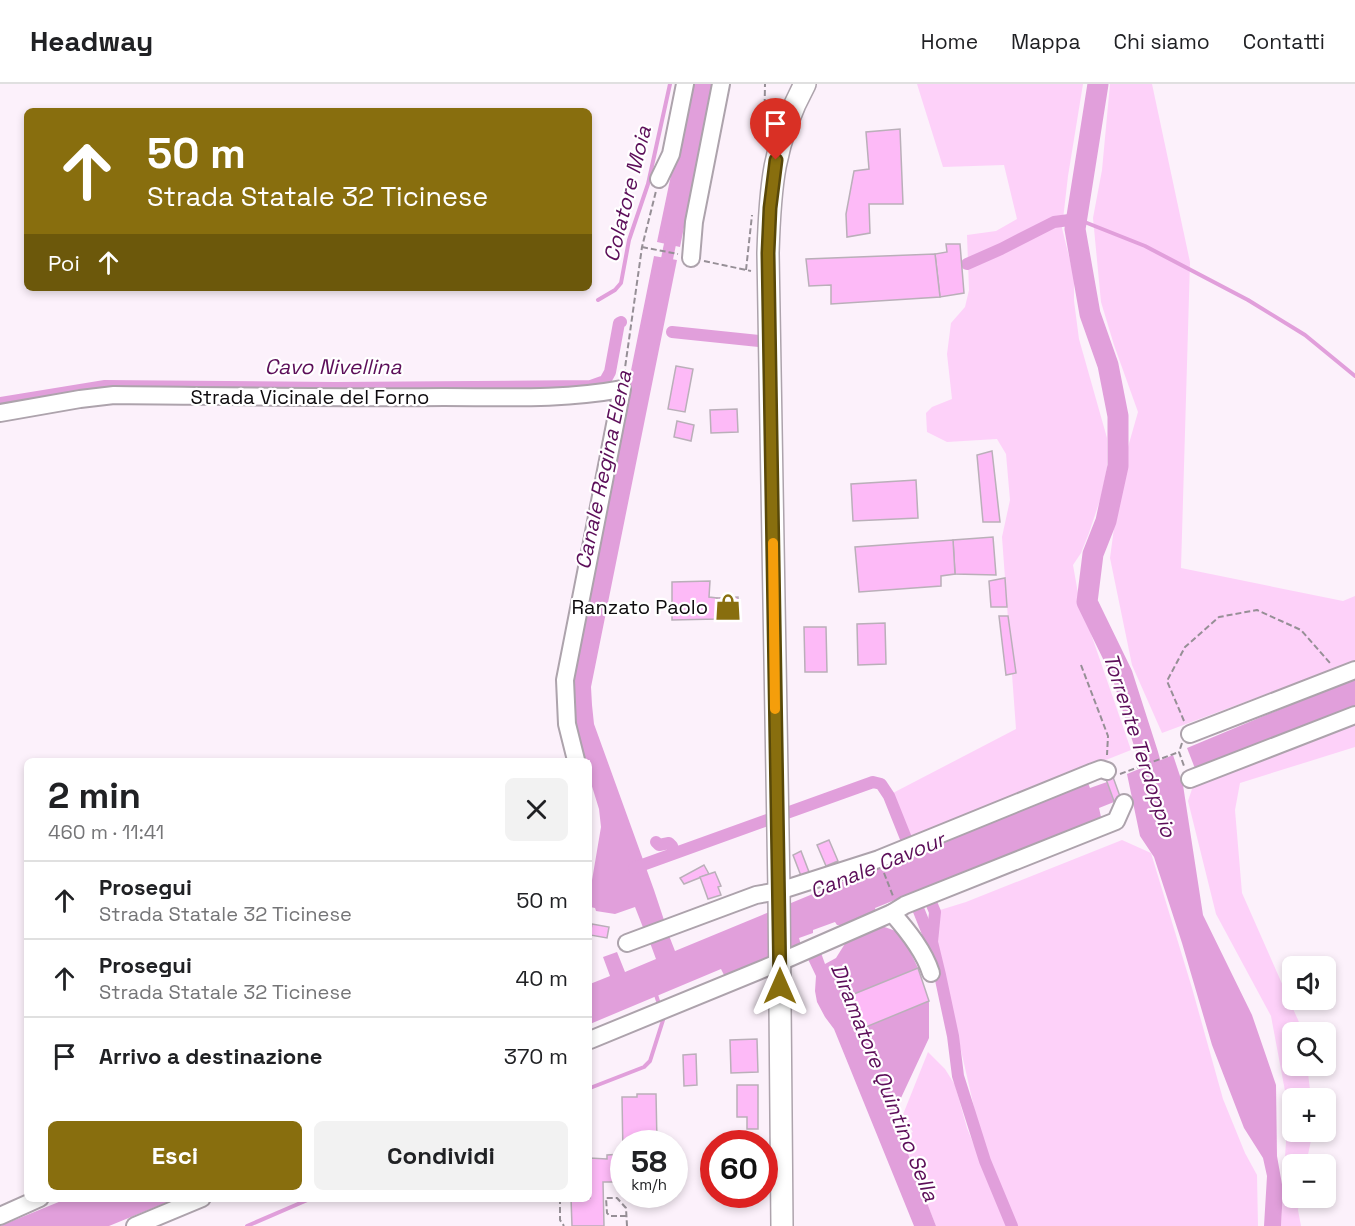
<!DOCTYPE html>
<html lang="it">
<meta charset="utf-8">
<style>
body{margin:0;font-family:"Space Grotesk",sans-serif;background:#f2f2f2;color:#202124;height:100vh;display:flex;flex-direction:column;font-size:22px;white-space:nowrap}
*{box-sizing:border-box;margin:0}
p{font-size:20px;color:#757577}
.icon{flex:none;width:33px;height:33px;fill:none;stroke:currentColor;stroke-width:2;stroke-linecap:round;stroke-linejoin:round}
.map{position:relative;flex:1;overflow:hidden}
.panel{position:absolute;left:24px;top:674px;width:568px;height:444px;display:flex;flex-direction:column;background:#fff;border-radius:9px;box-shadow:0 3px 9px #0003}
.panel>*{flex:none}
.guide{position:absolute;left:24px;top:24px;width:568px;height:183px;border-radius:9px;box-shadow:0 3px 9px #0003;background:#886e0e;color:#fff;overflow:hidden}
.tools{position:absolute;left:1282px;top:872px;display:grid;gap:12px}
.tools a{display:grid;place-items:center;width:54px;height:54px;border-radius:9px;background:#fff;box-shadow:0 3px 9px #0003;font-size:30px}
.speed{position:absolute;left:610px;top:1046px;display:flex;gap:12px;font-size:30px;font-weight:700;text-align:center}
.speed>*{display:grid;place-content:center;width:78px;height:78px;border-radius:50%;background:#fff;box-shadow:0 3px 9px #0003;line-height:1}
.speed small{font-size:15px;font-weight:400}
.speed .limit{border:9px solid #d22;background:#fff;color:#111}
.pin{position:absolute;display:grid;place-items:center;width:51px;height:51px;color:#fff;margin:-62px -26px;border-radius:50% 50% 50% 0;rotate:-45deg;box-shadow:0 0 6px #0007}
.pin .icon{rotate:45deg}
.me{position:absolute;width:66px;margin:-33px;rotate:0deg;stroke-linejoin:round;filter:drop-shadow(0 0 4px #0008)}
.turn{display:flex;align-items:center;gap:21px;height:126px;padding:0 24px;font-size:27px}
.turn .icon{width:78px;height:78px;stroke-width:2.5}
.turn b{display:block;font-size:42px;line-height:51px}
.then{display:flex;align-items:center;height:57px;padding:0 24px;background:#0003;gap:12px;font-size:22px}
.round{display:grid;place-items:center;flex:none;width:63px;height:63px;border-radius:9px;background:#f2f2f2}
.head{display:flex;align-items:center;justify-content:space-between;height:102px;padding:0 24px}
h1{font-size:36px;font-weight:700;line-height:45px}
.button{display:flex;gap:12px;margin-top:auto;padding:12px 24px}
.button a{flex:1;height:69px;border-radius:9px;background:#886e0e;color:#fff;font-size:24px;font-weight:700;line-height:69px;text-align:center}
.button a+a{background:#f2f2f2;color:#202124}
ul{padding:0;list-style:none}
li{display:flex;align-items:center;gap:18px;height:78px;padding:0 24px;border-top:2px solid #e0e0e0}
li div{flex:1}
li b{display:block;font-size:22px}
li em{font-style:normal}
header{display:flex;align-items:center;gap:36px;box-sizing:border-box;height:84px;padding:0 30px;background:#fff;border-bottom:2px solid #e0e0e0}
header strong{font-size:28px}
nav{display:flex;gap:33px;margin-inline-start:auto;font-size:21px}
.map>svg:first-child{display:block}
</style>
<header>
<strong>Headway</strong>
<nav><a>Home</a><a>Mappa</a><a>Chi siamo</a><a>Contatti</a></nav>
</header>
<div class="map">
<svg width="1355" height="1142" viewBox="0 0 1355 1142">
<rect width="100%" height="100%" fill="#fcf1fb"/>
<g fill="#fdd1f9">
<polygon points="917,0 1083,0 1068,92 1062,144 1074,193 1074,217 1079,255 1107,354 1107,384 1101,413 1089,449 1081,469 1073,481 1079,515 1131,666 910,754 891,710 1016,645 1002,453 1010,416 1006,370 997,355 947,358 927,348 926,329 932,323 952,315 947,270 951,239 965,223 969,206 967,151 996,147 1017,135 1004,81 943,83"/>
<polygon points="1110,0 1152,0 1190,178 1181,484 1343,517 1355,512 1355,577 1162,649 1132,581 1110,474 1122,384 1138,328 1114,261 1101,218 1093,134 1102,86"/>
<polygon points="1355,634 1355,663 1240,699 1235,726 1242,809 1302,945 1302,948 1293,948 1293,981 1307,981 1311,1014 1293,1014 1293,1047 1313,1047 1306,1080 1293,1080 1293,1113 1300,1113 1298,1126 1301,1142 1281,1142 1288,1023 1271,932 1216,830 1188,717 1195,696"/>
<polygon points="1122,756 1151,769 1192,904 1223,1015 1245,1069 1257,1091 1258,1142 1017,1142 987,1069 976,1032 936,857 940,826 966,818"/>
<polygon points="928,968 945,985 955,1001 967,1044 1007,1142 936,1142 901,1053 913,1048 902,1033"/>
</g>
<g fill="#e19fdb">
<polygon points="690,0 713,0 680,163 657,158"/>
<polygon points="654,172 677,176 591,603 592,621 594,640 654,806 665,839 644,846 635,823 615,830 596,827 595,824 590,823 590,808 601,743 599,725 590,696 590,676 583,676 574,650 571,585"/>
<polygon points="1355,594 1355,626 1196,687 1187,664"/>
<polygon points="1173,671 1183,701 1203,831 1252,931 1276,1001 1277,1072 1283,1106 1281,1142 1264,1142 1267,1092 1263,1074 1244,1044 1212,961 1182,859 1154,773 1140,752 1127,690"/>
<polygon points="1107,698 1114,718 1099,724 1101,733 875,824 878,833 842,848 839,841 837,841 835,838 813,846 813,849 799,854 801,861 725,893 721,885 590,940 590,900 610,892 603,873 617,868 625,888 656,875 649,856 668,849 675,867 912,769 1088,699 1090,704"/>
<polygon points="882,842 901,849 918,884 849,912 861,945 929,917 929,954 893,1031 936,1142 914,1142 834,945 825,933 817,918 815,907 816,892 806,871 820,866 825,880 836,874 846,858"/>
<polygon points="66,1115 66,1114 175,1115 109,1142 0,1142"/>
</g>
<g fill="none" stroke-linecap="round" stroke-linejoin="round">
<g stroke="#e19fdb" stroke-width="4">
<polyline points="1077,135 1145,162 1248,216 1305,251 1355,292"/>
<polyline points="598,216 615,206 621,199 629,156 648,100 670,0"/>
<polyline points="655,908 658,917"/>
<polyline points="590,1004 644,983 650,977 664,933"/>
<polyline points="247,1142 312,1114"/>
</g>
<g stroke="#e19fdb" stroke-width="12">
<polyline points="967,180 1001,165 1054,138 1077,135"/>
<polyline points="664,190 673,145"/>
<polyline points="672,248 759,257"/>
<polyline points="0,319 105,302 335,304 591,302 605,297 610,288 619,239 621,238"/>
<polyline points="656,758 659,761 669,759 672,762 674,769"/>
<polyline points="634,784 873,698 881,700 889,712 907,757"/>
<polyline points="930,816 935,828 932,858 940,891 953,952 958,992 985,1077 1012,1142"/>
<polyline points="917,822 931,857"/>
</g>
<polyline stroke="#e19fdb" stroke-width="21" points="1098,0 1075,145 1090,230 1108,281 1118,332 1118,382 1106,437 1093,470 1087,518 1122,590 1148,671 1158,707"/>
</g>
<g fill="#fdbaf7" stroke="#baafb9" stroke-width="1.5">
<polygon points="900,45 903,120 869,120 870,149 847,153 846,130 854,87 869,85 866,48"/>
<polygon points="946,160 960,160 964,209 940,213 935,170 947,168"/>
<polygon points="935,170 940,213 831,220 831,201 809,202 806,175"/>
<polygon points="676,282 693,285 685,328 668,325"/>
<polygon points="737,325 738,348 711,349 710,326"/>
<polygon points="677,337 694,341 691,357 674,353"/>
<polygon points="992,367 1000,438 983,438 977,371"/>
<polygon points="916,396 918,434 853,437 851,400"/>
<polygon points="993,453 996,491 955,490 953,456"/>
<polygon points="953,456 955,490 941,492 941,502 859,508 855,463"/>
<polygon points="1005,494 1007,523 991,523 989,497"/>
<polygon points="710,497 709,513 717,514 717,535 672,536 672,498"/>
<polygon points="738,513 739,534 717,535 717,514"/>
<polygon points="999,532 1008,532 1016,589 1006,591"/>
<polygon points="885,539 886,580 858,581 857,540"/>
<polygon points="804,543 826,543 827,588 805,588"/>
<polygon points="1113,693 1122,718 1115,720 1106,695"/>
<polygon points="829,756 838,777 826,782 817,761"/>
<polygon points="801,767 809,788 801,792 793,771"/>
<polygon points="704,781 709,790 684,800 680,794"/>
<polygon points="715,788 721,802 718,803 721,811 708,815 700,793"/>
<polygon points="592,840 609,843 607,854 590,851"/>
<polygon points="918,884 929,917 861,945 849,912"/>
<polygon points="757,955 758,988 731,989 730,956"/>
<polygon points="696,970 697,1001 684,1002 683,971"/>
<polygon points="737,1001 758,1001 758,1045 747,1045 747,1033 737,1033"/>
<polygon points="637,1010 656,1010 657,1059 624,1059 624,1098 603,1098 604,1142 572,1142 571,1114 590,1114 590,1074 607,1075 607,1071 623,1070 622,1013 637,1013"/>
</g>
<g fill="none" stroke-linecap="round" stroke-linejoin="round">
<defs>
<g id="minor">
<polyline points="659,95 671,70 685,0"/>
<polyline points="691,174 694,138 721,0"/>
<path d="M0,329L80,315L114,311C224,312 334,314 444,313C503,313 563,316 622,305L565,596L567,640L576,676"/>
<polyline points="1190,650 1355,586"/>
<polyline points="1190,695 1355,631"/>
<path d="M892,829C908,847 924,867 931,889"/>
<polyline points="627,859 756,811 779,807 879,775 1093,688 1101,685 1107,687"/>
<polyline points="590,956 780,878 892,829 905,821 1116,737 1124,719"/>
<polyline points="0,1132 40,1114"/>
<polyline points="135,1142 202,1114"/>
</g>
<path id="major" d="M782,1142L779,807L768,169C770,103 773,59 805,0"/>
</defs>
<use href="#minor" stroke="#ada3ac" stroke-width="20"/>
<use href="#major" stroke="#ada3ac" stroke-width="24"/>
<g stroke="#968f96" stroke-width="2" stroke-dasharray="6 3" stroke-linecap="butt">
<polyline points="764,57 765,0"/>
<polyline points="642,163 678,170"/>
<polyline points="704,177 751,187"/>
<polyline points="746,186 752,131"/>
<polyline points="624,291 642,163 656,107"/>
<polyline points="1081,581 1108,652 1107,671"/>
<polyline points="1184,637 1167,597 1185,563 1219,533 1257,526 1301,546 1330,579"/>
<polyline points="1182,659 1179,668 1184,682"/>
<polyline points="1120,690 1179,668"/>
<polyline points="884,789 893,812"/>
<polyline points="560,1114 560,1136 564,1142"/>
<polyline points="626,1132 610,1132 607,1129 606,1114 617,1114 626,1124 627,1142"/>
</g>
<use href="#minor" stroke="#fff" stroke-width="16"/>
<use href="#major" stroke="#fff" stroke-width="21"/>
</g>
<g fill="none" stroke-linecap="round" stroke-linejoin="round">
<defs>
<polyline id="route" points="776,76 770,124 768,169 780,902"/>
</defs>
<use href="#route" stroke="#584809" stroke-width="15"/>
<use href="#route" stroke="#886e0e" stroke-width="10"/>
<polyline stroke="#f59e0b" stroke-width="10" points="773,459 775,625"/>
</g>
<defs>
<symbol id="shop-bare" viewBox="-9 -9 18 18"><path d="M-5-2.5h2.3a2.7 3.5 0 0 1 5.4 0H5L5.5 6h-11ZM-1.5-2.5h3a1.5 2.3 0 0 0-3 0Z" fill="#886e0e" stroke="#fff" stroke-width="2.5" paint-order="stroke"/></symbol>
</defs>
<g fill-rule="evenodd">
<use href="#shop-bare" x="709" y="504" width="38" height="38"/>
</g>
<g text-anchor="middle" dominant-baseline="central" stroke-width="4.5" stroke-linejoin="round" paint-order="stroke">
<g font-size="20" fill="#0e0b0e" stroke="#fff">
<text x="310" y="313">Strada Vicinale del Forno</text>
</g>
<g font-size="20" fill="#0e0b0e" stroke="#fff" text-anchor="end">
<text x="708" y="523">Ranzato Paolo</text>
</g>
<g font-size="21" font-style="italic" fill="#5c0e59" stroke="#fff">
<text transform="translate(627 110) rotate(-76)">Colatore Moia</text>
<text x="333" y="282">Cavo Nivellina</text>
<text transform="translate(603 386) rotate(-78)">Canale Regina Elena</text>
<text transform="translate(1140 661) rotate(72)">Torrente Terdoppio</text>
<text transform="translate(877 781) rotate(-22)">Canale Cavour</text>
<text transform="translate(885 998) rotate(68)">Diramatore Quintino Sella</text>
</g>
</g>
</svg>
<div class="tools">
<a><svg class="icon" aria-label="sound" viewBox="0 0 24 24"><path d="M4 9h4l5-4v14l-5-4H4zM17 9q2 3 0 6"/></svg></a>
<a><svg class="icon" aria-label="search" viewBox="0 0 24 24"><circle cx="10" cy="10" r="6"/><path d="M15 15l6 6"/></svg></a>
<a>+</a>
<a>−</a>
</div>
<div class="speed"><div>58<small>km/h</small></div><div class="limit">60</div></div>
<div class="pin" style="left:776px;top:76px;background:#d93025"><svg class="icon" aria-label="arrive" viewBox="0 0 24 24"><path d="M6 21V4h12l-3 4 3 4H6"/></svg></div>
<svg class="me" style="left:780px;top:902px" viewBox="-20 -20 40 40"><path d="M0-17L14 15 0 8-14 15z" fill="#886e0e" stroke="#fff" stroke-width="4"/></svg>
<div class="guide">
<div class="turn"><svg class="icon" aria-label="ahead" viewBox="0 0 24 24"><path d="M12 20V5M6 11l6-6 6 6"/></svg><div><b>50 m</b>Strada Statale 32 Ticinese</div></div>
<div class="then">Poi<svg class="icon" aria-label="ahead" viewBox="0 0 24 24"><path d="M12 20V5M6 11l6-6 6 6"/></svg></div>
</div>
<section class="panel">
<div class="head"><div><h1>2 min</h1><p>460 m · 11:41</p></div><a class="round"><svg class="icon" aria-label="close" viewBox="0 0 24 24"><path d="M6 6l12 12M18 6L6 18"/></svg></a></div>
<ul>
<li><svg class="icon" aria-label="ahead" viewBox="0 0 24 24"><path d="M12 20V5M6 11l6-6 6 6"/></svg><div><b>Prosegui</b><p>Strada Statale 32 Ticinese</p></div><em>50 m</em></li>
<li><svg class="icon" aria-label="ahead" viewBox="0 0 24 24"><path d="M12 20V5M6 11l6-6 6 6"/></svg><div><b>Prosegui</b><p>Strada Statale 32 Ticinese</p></div><em>40 m</em></li>
<li><svg class="icon" aria-label="arrive" viewBox="0 0 24 24"><path d="M6 21V4h12l-3 4 3 4H6"/></svg><div><b>Arrivo a destinazione</b></div><em>370 m</em></li>
</ul>
<div class="button"><a>Esci</a><a>Condividi</a></div>
</section>
</div>
